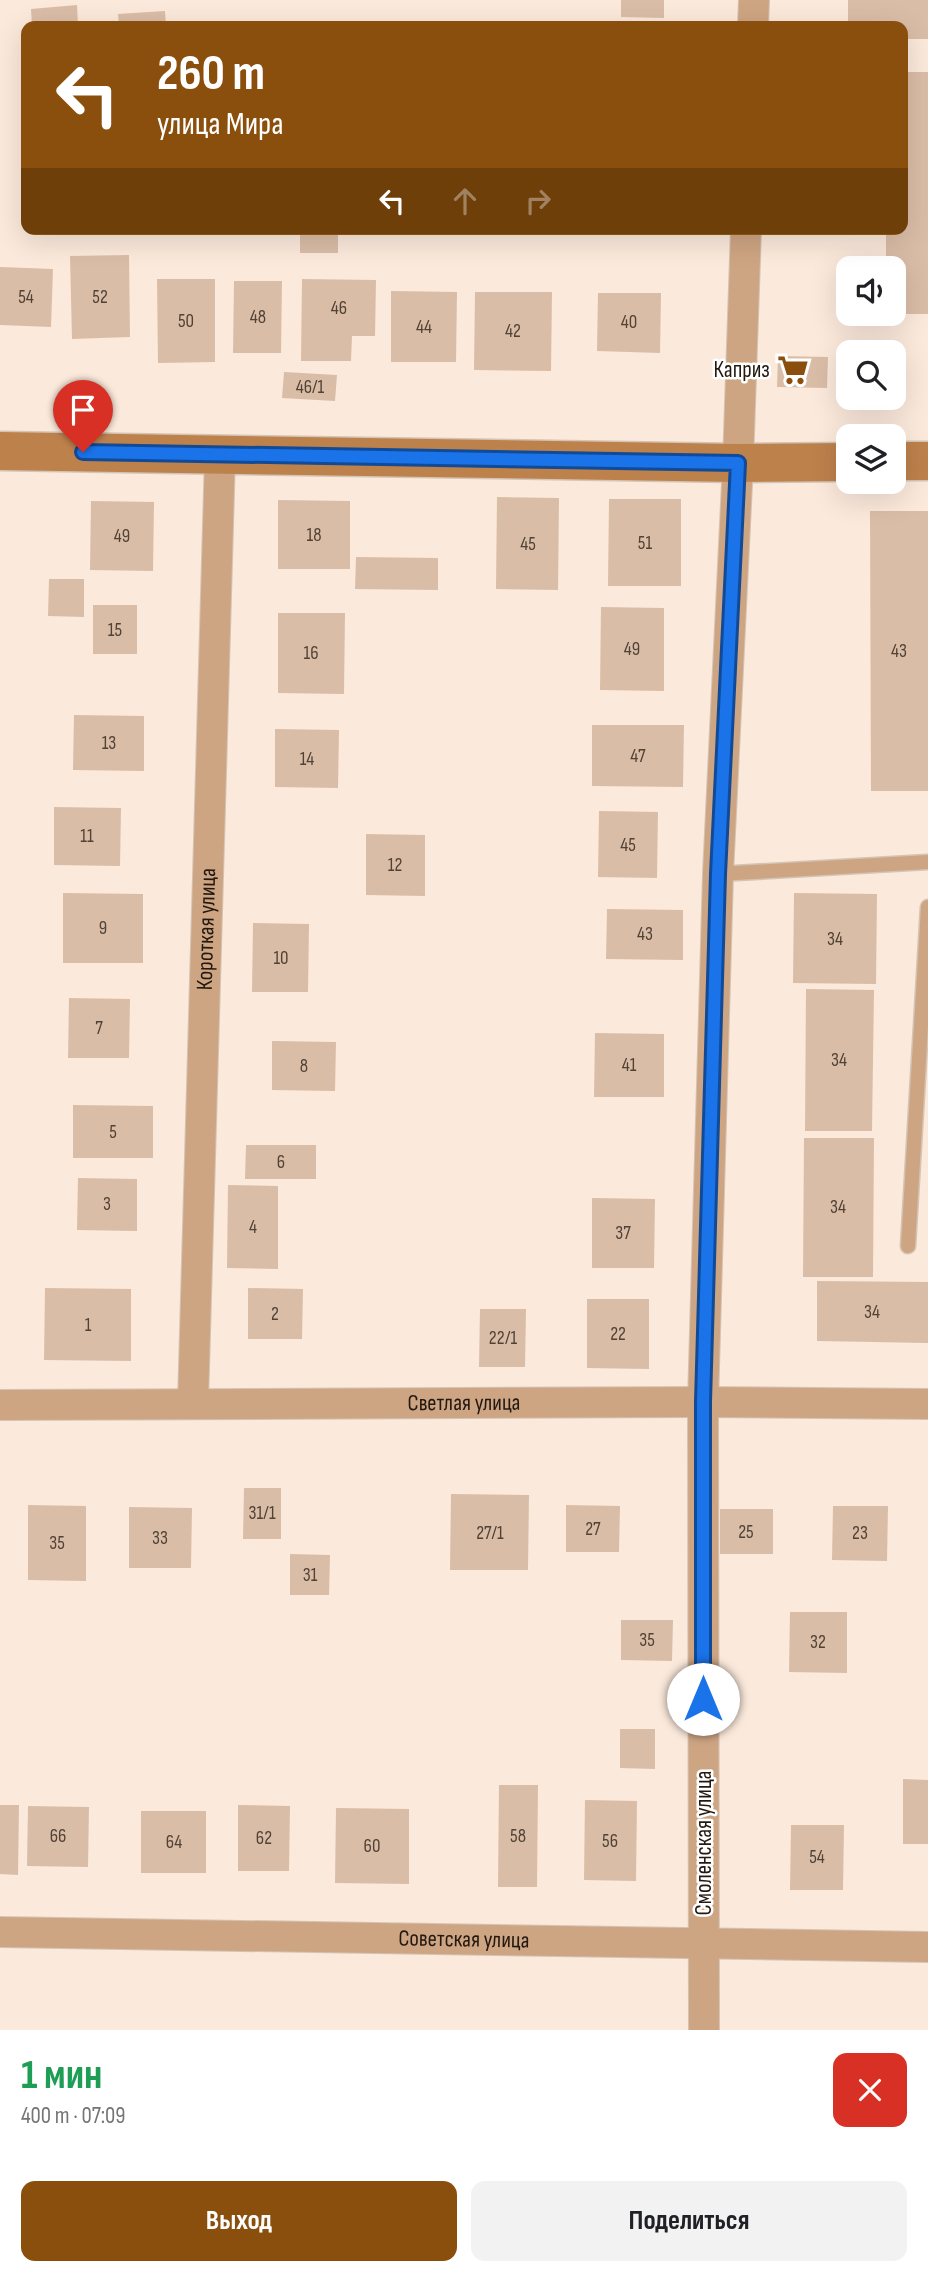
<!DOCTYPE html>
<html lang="ru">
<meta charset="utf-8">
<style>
body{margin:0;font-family:"Sofia Sans Condensed",sans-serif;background:#f2f2f2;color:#202124;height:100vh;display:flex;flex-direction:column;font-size:26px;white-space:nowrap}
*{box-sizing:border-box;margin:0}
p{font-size:23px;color:#757577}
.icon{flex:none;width:38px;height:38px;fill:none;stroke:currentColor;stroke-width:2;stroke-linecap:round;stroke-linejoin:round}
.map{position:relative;height:2030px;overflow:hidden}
.details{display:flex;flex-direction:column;background:#fff;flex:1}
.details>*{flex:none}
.hud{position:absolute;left:21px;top:21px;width:887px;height:214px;border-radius:14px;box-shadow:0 7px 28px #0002;background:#8b4f0d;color:#fff;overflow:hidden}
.buttons{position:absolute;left:836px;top:256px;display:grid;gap:14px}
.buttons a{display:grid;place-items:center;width:70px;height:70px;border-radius:14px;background:#fff;box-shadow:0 7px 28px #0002;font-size:35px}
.pin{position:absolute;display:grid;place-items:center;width:60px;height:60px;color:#fff;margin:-72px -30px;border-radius:50% 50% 50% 0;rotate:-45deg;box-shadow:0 0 7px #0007}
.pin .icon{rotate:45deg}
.me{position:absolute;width:77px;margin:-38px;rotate:0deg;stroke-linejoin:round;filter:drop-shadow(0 0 5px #0008)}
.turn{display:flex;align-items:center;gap:24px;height:147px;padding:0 21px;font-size:32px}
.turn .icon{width:91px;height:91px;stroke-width:2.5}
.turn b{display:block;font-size:49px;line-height:60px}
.lanes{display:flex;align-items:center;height:66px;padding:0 21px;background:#0003;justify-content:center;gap:35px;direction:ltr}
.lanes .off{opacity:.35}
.round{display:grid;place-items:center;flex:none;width:74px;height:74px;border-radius:14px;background:#f2f2f2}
.overview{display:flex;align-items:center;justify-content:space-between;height:119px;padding:0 21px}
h1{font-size:42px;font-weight:700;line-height:52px;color:#1e9e55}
.button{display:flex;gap:14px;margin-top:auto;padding:14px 21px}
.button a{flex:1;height:80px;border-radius:14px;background:#8b4f0d;color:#fff;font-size:28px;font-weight:700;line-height:80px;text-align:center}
.button a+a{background:#f2f2f2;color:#202124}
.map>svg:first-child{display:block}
</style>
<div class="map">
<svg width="928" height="2030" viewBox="0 0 928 2030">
<rect width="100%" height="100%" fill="#fbe9db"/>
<g fill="#dabda7">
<polygon points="621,0 664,0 664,18 621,17"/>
<polygon points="848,0 928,0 928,39 903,39 903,26 848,26"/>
<polygon points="77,5 78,26 32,26 31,9"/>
<polygon points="165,11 166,26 119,26 118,14"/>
<polygon points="903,72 928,72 928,314 894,314 894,268 886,268 886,229 903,229"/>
<rect x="300" y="229" width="38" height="24"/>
<polygon points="129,255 130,337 72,339 70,256"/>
<polygon points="0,267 53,269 51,327 0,325"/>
<polygon points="157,279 215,279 215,362 158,363"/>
<polygon points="302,279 376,280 375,336 352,336 351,361 301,361"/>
<polygon points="234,281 282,281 281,353 233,353"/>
<polygon points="391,291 457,292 456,362 391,362"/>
<polygon points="475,292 552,292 551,371 474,370"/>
<polygon points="598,293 661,293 660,353 597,351"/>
<polygon points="778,356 828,357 827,388 777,387"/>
<polygon points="284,372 337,375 335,401 282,398"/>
<polygon points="497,497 559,498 558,590 496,589"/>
<polygon points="609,499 681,499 681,586 608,586"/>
<polygon points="278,500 350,501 350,569 278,569"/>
<polygon points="91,501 154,502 153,571 90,570"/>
<polygon points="870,511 928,511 928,791 871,791"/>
<polygon points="356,557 438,558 438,590 355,589"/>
<polygon points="49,579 84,579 84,617 48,616"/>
<rect x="93" y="605" width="44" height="49"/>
<polygon points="601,607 664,608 664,691 600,690"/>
<polygon points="278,613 345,613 344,694 278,693"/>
<polygon points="74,715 144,716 144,771 73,770"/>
<polygon points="592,725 684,725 683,787 592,786"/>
<polygon points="275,729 339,730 338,788 275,787"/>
<polygon points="54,807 121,808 120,866 54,865"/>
<polygon points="599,811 658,812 657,878 598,877"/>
<polygon points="366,834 425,835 425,896 366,895"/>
<polygon points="63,893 143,894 143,963 63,963"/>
<polygon points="794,893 877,894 876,984 793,983"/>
<polygon points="607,909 683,910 683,960 606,959"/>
<polygon points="253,923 309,924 308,992 252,992"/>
<polygon points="806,989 874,990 872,1131 805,1131"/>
<polygon points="69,998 130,999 129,1058 68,1058"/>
<polygon points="595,1033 664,1034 664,1097 594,1097"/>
<polygon points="272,1041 336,1042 335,1091 272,1090"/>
<polygon points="73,1105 153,1106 153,1158 73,1158"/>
<polygon points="804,1138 874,1138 873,1277 803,1277"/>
<polygon points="246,1145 316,1145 316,1179 245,1179"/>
<polygon points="78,1178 137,1179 137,1231 77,1230"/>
<polygon points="228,1185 278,1186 278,1269 227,1268"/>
<polygon points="592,1198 655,1199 654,1268 592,1268"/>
<polygon points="817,1281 928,1282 928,1343 817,1341"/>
<polygon points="45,1288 131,1289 131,1361 44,1360"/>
<polygon points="248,1288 303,1289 302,1339 248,1339"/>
<polygon points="587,1299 649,1299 649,1369 587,1368"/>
<polygon points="480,1309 526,1309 525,1367 479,1367"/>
<polygon points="244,1488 281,1488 281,1539 243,1539"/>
<polygon points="451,1494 529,1495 528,1570 450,1570"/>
<polygon points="28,1505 86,1506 86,1581 28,1580"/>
<polygon points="566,1505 620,1506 619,1552 566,1552"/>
<polygon points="833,1506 888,1506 887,1561 832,1560"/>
<polygon points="129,1507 192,1508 191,1568 129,1568"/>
<rect x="720" y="1509" width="53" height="45"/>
<polygon points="290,1554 330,1555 329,1595 290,1595"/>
<polygon points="790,1612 847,1612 847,1673 789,1672"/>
<polygon points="621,1620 673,1620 672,1661 621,1660"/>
<polygon points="620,1729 655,1729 655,1769 620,1768"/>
<polygon points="903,1779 928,1780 928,1844 903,1844"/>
<polygon points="499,1785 538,1785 537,1887 498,1887"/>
<polygon points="585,1800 637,1801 636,1881 584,1880"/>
<polygon points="0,1805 19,1805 18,1875 0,1874"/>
<polygon points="238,1805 290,1806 289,1871 238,1871"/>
<polygon points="28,1806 89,1807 88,1867 27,1866"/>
<polygon points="336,1808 409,1809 409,1884 335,1883"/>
<rect x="141" y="1811" width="65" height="62"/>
<polygon points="791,1825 844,1825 843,1890 790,1890"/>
</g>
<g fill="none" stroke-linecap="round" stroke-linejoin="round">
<defs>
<g id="lane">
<polyline points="718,874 928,862"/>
<polyline points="908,1246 928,907"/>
</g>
<g id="street">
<polyline points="753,26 754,0"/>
<path id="s1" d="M193,1403L220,455"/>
<path id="s2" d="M0,1405L703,1402L928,1404"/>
<path id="s3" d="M0,1932L928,1947"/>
<polyline points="704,2030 703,1402 718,874 738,463 746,229"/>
</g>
<g id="secondary">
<polyline points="0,451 738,463 849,462"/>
<polyline points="894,461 928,461"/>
</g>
</defs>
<use href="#lane" stroke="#d4c4b6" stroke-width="17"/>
<use href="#street" stroke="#d4c4b6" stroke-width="32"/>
<use href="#secondary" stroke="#d4c4b6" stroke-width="41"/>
<use href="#lane" stroke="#cea583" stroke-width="14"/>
<use href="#street" stroke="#cea583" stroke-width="30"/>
<use href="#secondary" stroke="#bd814c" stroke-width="38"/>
</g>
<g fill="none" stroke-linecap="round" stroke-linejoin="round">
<defs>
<polyline id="route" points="83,452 738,463 718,874 703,1402 703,1699"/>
</defs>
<use href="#route" stroke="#114b97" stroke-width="18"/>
<use href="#route" stroke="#1a73e8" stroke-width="12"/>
</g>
<defs>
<symbol id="supermarket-bare" viewBox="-9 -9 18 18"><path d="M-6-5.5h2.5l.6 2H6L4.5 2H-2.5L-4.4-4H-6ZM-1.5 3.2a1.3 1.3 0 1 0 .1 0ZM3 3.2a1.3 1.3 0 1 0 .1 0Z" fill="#8b4f0d" stroke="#fff" stroke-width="2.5" paint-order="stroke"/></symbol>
</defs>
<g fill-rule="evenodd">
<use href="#supermarket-bare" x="771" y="348" width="44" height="44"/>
</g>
<g text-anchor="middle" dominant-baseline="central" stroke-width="5" stroke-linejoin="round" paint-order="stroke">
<g font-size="19" fill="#514236">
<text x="26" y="297">54</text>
<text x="100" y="297">52</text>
<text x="339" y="308">46</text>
<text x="258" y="317">48</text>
<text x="186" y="321">50</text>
<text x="629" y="322">40</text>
<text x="424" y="327">44</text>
<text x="513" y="331">42</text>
<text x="310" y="387">46/1</text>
<text x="314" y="535">18</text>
<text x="122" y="536">49</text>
<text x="645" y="543">51</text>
<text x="528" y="544">45</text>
<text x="115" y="630">15</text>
<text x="632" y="649">49</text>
<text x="899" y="651">43</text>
<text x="311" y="653">16</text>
<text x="109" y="743">13</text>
<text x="638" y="756">47</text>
<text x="307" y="759">14</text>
<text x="87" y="836">11</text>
<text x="628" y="845">45</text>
<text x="395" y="865">12</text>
<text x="103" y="928">9</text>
<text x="645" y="934">43</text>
<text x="835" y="939">34</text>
<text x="281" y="958">10</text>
<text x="99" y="1028">7</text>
<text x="839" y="1060">34</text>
<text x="629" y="1065">41</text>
<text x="304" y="1066">8</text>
<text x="113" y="1132">5</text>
<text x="281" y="1162">6</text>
<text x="107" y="1204">3</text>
<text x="838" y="1207">34</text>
<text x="253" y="1227">4</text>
<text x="623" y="1233">37</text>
<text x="872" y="1312">34</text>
<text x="275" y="1314">2</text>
<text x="88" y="1325">1</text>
<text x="618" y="1334">22</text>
<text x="503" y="1338">22/1</text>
<text x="262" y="1513">31/1</text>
<text x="593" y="1529">27</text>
<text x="746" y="1532">25</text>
<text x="490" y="1533">27/1</text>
<text x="860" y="1533">23</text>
<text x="160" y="1538">33</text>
<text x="57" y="1543">35</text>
<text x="310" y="1575">31</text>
<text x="647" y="1640">35</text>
<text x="818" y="1642">32</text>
<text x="58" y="1836">66</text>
<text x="518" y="1836">58</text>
<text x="264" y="1838">62</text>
<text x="610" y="1841">56</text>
<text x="174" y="1842">64</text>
<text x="372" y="1846">60</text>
<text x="817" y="1857">54</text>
</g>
<g font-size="23" fill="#231910" stroke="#fff" text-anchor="end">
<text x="770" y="370">Каприз</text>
</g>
<g font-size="23" fill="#231910" stroke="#fff">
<text stroke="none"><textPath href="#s1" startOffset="474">Короткая улица</textPath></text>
<text stroke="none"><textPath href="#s2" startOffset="464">Светлая улица</textPath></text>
<text transform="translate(704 1843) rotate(-90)">Смоленская улица</text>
<text stroke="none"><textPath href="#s3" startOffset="464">Советская улица</textPath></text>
</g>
</g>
</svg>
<div class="buttons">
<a><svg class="icon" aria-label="sound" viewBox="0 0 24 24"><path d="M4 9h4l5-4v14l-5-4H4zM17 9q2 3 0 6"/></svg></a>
<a><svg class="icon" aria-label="search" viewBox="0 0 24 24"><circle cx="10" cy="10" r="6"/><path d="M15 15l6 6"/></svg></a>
<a><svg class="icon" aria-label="layers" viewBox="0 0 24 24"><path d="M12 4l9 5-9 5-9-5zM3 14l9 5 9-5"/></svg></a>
</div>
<div class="pin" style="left:83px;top:452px;background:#d93025"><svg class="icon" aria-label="arrive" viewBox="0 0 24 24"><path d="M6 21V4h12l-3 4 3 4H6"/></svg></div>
<svg class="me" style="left:703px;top:1699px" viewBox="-20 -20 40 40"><circle r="19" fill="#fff"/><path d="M0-13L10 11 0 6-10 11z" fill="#1a73e8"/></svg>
<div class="hud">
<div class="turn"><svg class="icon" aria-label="left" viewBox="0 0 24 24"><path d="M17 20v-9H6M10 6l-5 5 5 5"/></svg><div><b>260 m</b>улица Мира</div></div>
<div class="lanes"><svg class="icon" aria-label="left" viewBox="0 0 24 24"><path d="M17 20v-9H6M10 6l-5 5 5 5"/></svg><svg class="icon off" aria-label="ahead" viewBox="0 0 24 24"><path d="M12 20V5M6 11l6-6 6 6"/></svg><svg class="icon off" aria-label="right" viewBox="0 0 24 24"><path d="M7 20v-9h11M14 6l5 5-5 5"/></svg></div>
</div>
</div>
<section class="details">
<div class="overview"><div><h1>1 мин</h1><p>400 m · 07:09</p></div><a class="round" style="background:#d93025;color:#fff"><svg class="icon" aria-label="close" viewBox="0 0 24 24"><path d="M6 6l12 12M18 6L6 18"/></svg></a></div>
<div class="button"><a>Выход</a><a>Поделиться</a></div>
</section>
